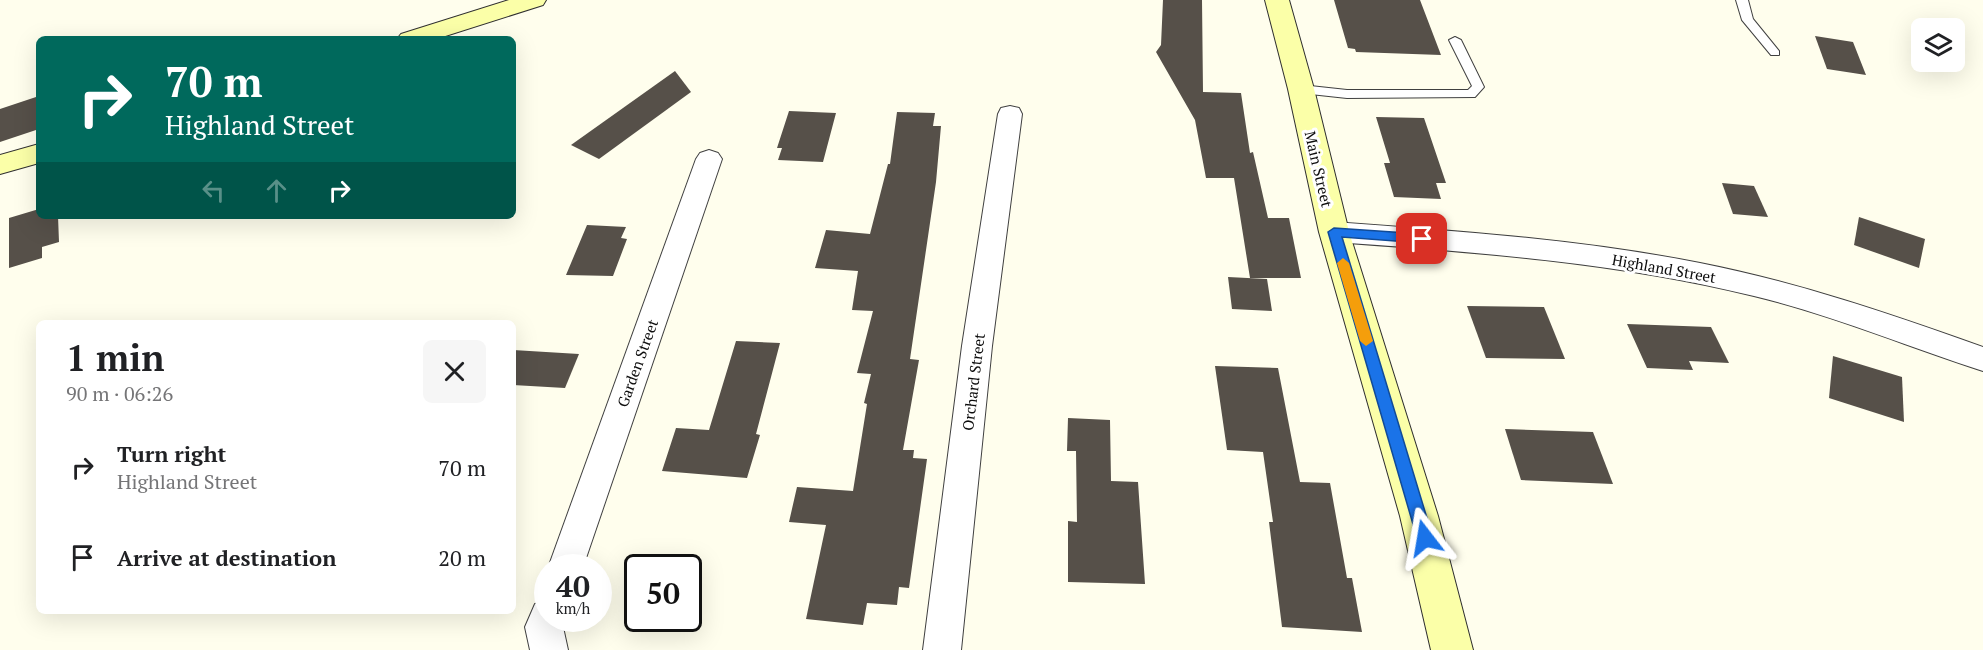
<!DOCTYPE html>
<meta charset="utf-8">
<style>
body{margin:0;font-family:"PT Serif",serif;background:#f6f6f6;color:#202124;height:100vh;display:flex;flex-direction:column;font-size:22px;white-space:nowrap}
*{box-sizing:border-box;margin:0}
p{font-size:20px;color:#757577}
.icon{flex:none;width:33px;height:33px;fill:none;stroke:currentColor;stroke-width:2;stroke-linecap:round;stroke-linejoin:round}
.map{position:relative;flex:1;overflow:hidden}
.sheet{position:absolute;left:36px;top:320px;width:480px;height:294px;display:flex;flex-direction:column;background:#fff;border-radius:9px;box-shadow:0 6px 24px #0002}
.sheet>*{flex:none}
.banner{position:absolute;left:36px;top:36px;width:480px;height:183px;border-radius:9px;box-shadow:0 6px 24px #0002;background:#00695c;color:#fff;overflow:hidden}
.controls{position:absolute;left:1911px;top:18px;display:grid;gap:12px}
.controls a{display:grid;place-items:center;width:54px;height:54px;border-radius:9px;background:#fff;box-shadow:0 6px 24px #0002;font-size:30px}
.speed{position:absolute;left:534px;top:554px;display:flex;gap:12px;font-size:30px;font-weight:700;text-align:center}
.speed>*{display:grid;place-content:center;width:78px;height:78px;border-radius:50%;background:#fff;box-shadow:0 6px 24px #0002;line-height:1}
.speed small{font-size:15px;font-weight:400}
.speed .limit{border:3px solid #111;border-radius:9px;background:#fff;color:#111}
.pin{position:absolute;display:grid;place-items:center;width:51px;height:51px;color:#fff;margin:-26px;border-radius:12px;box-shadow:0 3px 9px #0006}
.me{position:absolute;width:66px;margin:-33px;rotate:346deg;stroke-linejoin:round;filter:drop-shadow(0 0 4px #0008)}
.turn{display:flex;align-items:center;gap:21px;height:126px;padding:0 30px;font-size:27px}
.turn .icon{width:78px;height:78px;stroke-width:2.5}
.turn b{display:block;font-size:42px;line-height:51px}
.lanes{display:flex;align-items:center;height:57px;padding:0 30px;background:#0003;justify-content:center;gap:30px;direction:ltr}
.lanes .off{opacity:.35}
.round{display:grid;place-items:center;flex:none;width:63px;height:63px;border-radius:9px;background:#f6f6f6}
.summary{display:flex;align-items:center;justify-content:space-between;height:102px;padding:0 30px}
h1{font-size:36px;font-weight:700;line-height:45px}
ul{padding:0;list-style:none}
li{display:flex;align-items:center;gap:18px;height:90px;padding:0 30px}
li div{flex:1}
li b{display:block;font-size:22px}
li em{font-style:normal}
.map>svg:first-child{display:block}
</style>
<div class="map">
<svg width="1983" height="650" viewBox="0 0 1983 650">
<rect width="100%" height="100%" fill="#fffeed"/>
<g fill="#565049">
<polygon points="1163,0 1202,0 1203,92 1241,93 1250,153 1253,152 1268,218 1289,218 1301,278 1250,278 1234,178 1206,178 1195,120 1156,52 1161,45"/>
<polygon points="1334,0 1420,0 1441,55 1356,52 1355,49 1348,48"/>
<polygon points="1815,36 1853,42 1866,75 1827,69"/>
<polygon points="675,71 691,92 599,159 571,145"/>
<polygon points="39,96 39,129 0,142 0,109"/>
<polygon points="789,111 836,113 823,162 778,160 782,148 777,148"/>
<polygon points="897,112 935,113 933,126 941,126 936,182 910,359 919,360 903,450 914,450 913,458 927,459 909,588 899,587 897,605 867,603 863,625 806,619 826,525 789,522 797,487 853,491 867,404 864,403 871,374 857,373 873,311 852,310 858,271 815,268 826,230 870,234 888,164 890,164"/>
<polygon points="1376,117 1424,118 1446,183 1436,183 1441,199 1394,197 1384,163 1390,163"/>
<polygon points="1722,183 1754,186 1768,217 1733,214"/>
<polygon points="39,209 39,216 58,216 59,242 42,247 42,258 9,268 9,218"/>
<polygon points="1859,217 1925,239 1919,268 1854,245"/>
<polygon points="587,225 626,227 621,238 627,239 613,276 566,275"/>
<polygon points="1228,277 1267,279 1272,311 1232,309"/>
<polygon points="1467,306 1544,307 1565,359 1486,358"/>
<polygon points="1627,324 1711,327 1729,363 1689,361 1693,370 1647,368"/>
<polygon points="736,341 780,343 756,434 760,435 747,478 662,471 676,428 709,430"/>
<polygon points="513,350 579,354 565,388 513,385"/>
<polygon points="1833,356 1902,377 1904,422 1829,398"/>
<polygon points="1215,366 1278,368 1300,482 1330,483 1347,578 1352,578 1362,632 1282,627 1269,522 1273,522 1263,452 1227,450"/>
<polygon points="1068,418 1110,420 1111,481 1138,482 1145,584 1068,582 1068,521 1077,522 1076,451 1067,451"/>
<polygon points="1505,429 1593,432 1613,484 1521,480"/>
</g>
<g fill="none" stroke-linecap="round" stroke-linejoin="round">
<defs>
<g id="lane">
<polygon points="1736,0 1748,0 1753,19 1779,51 1779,55 1771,55 1742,20"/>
<polygon points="1455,37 1461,40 1484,87 1475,97 1347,98 1301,93 1295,89 1301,85 1347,90 1468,90 1472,86 1449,40"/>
</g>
<g id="street">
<polygon points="1010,106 1019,108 1022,114 992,346 961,650 923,650 962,346 998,114 1001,108"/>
<polygon points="709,150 718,153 722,159 583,567 548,568 696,159 700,153"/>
<path d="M1334,222C1456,231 1579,239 1700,263C1797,282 1890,314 1983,347V371C1906,346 1832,315 1754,296C1616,262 1475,252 1334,242L1324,239L1320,232L1324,225Z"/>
<polygon points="548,599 548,618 566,618 563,627 568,650 530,650 525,627 535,604"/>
</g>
<g id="secondary">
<polygon points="509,0 546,0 543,5 436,39 397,39 401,34"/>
<polygon points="1265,0 1289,0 1314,89 1349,232 1438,516 1473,650 1431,650 1400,516 1319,232 1288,89"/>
<polygon points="39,144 39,163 0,174 0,155"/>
</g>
</defs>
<use href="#lane" stroke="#404040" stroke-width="2"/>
<use href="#street" stroke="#404040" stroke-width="2"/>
<use href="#secondary" stroke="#2f2f2f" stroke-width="2"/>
<use href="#lane" fill="#fff" fill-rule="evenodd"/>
<use href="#street" fill="#fff" fill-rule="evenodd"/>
<use href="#secondary" fill="#fbffa8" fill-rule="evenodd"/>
</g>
<polygon fill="#1a73e8" stroke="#114b97" stroke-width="1.5" points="1334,228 1422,234 1429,239 1422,243 1342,237 1433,538 1430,543 1425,546 1419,543 1417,538 1328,232"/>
<polygon fill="#f59e0b" points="1343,258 1349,263 1373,341 1366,346 1360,341 1337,263"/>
<g text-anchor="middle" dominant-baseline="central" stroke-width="6" stroke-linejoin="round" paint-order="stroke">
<g font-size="15" fill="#0d0d0d" stroke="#fff">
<text transform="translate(1319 169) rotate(77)">Main Street</text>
<text transform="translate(1664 268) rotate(10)">Highland Street</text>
<text transform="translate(637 363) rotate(-70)">Garden Street</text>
<text transform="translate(973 382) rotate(-83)">Orchard Street</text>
</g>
</g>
</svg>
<div class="controls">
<a><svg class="icon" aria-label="layers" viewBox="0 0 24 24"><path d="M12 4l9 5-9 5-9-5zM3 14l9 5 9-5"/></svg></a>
</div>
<div class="speed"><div>40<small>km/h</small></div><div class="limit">50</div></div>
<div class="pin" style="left:1422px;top:239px;background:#d93025"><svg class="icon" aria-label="arrive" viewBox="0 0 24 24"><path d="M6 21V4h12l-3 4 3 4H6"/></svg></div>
<svg class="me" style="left:1425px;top:538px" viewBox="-20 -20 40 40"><path d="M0-17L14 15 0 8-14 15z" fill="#1a73e8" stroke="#fff" stroke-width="4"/></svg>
<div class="banner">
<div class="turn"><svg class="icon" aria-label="right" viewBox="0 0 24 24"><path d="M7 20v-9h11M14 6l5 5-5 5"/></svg><div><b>70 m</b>Highland Street</div></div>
<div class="lanes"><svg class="icon off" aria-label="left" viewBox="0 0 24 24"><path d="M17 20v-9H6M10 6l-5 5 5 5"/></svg><svg class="icon off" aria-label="ahead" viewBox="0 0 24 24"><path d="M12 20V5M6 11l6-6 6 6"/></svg><svg class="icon" aria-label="right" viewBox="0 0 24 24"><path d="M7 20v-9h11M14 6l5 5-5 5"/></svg></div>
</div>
<section class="sheet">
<div class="summary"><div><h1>1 min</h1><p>90 m · 06:26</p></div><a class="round"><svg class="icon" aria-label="close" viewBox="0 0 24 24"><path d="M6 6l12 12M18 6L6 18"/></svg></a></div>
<ul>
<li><svg class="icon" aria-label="right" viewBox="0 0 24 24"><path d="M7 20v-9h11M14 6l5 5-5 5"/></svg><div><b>Turn right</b><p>Highland Street</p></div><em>70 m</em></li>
<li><svg class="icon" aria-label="arrive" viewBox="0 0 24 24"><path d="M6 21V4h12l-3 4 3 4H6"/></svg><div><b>Arrive at destination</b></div><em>20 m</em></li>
</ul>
</section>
</div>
